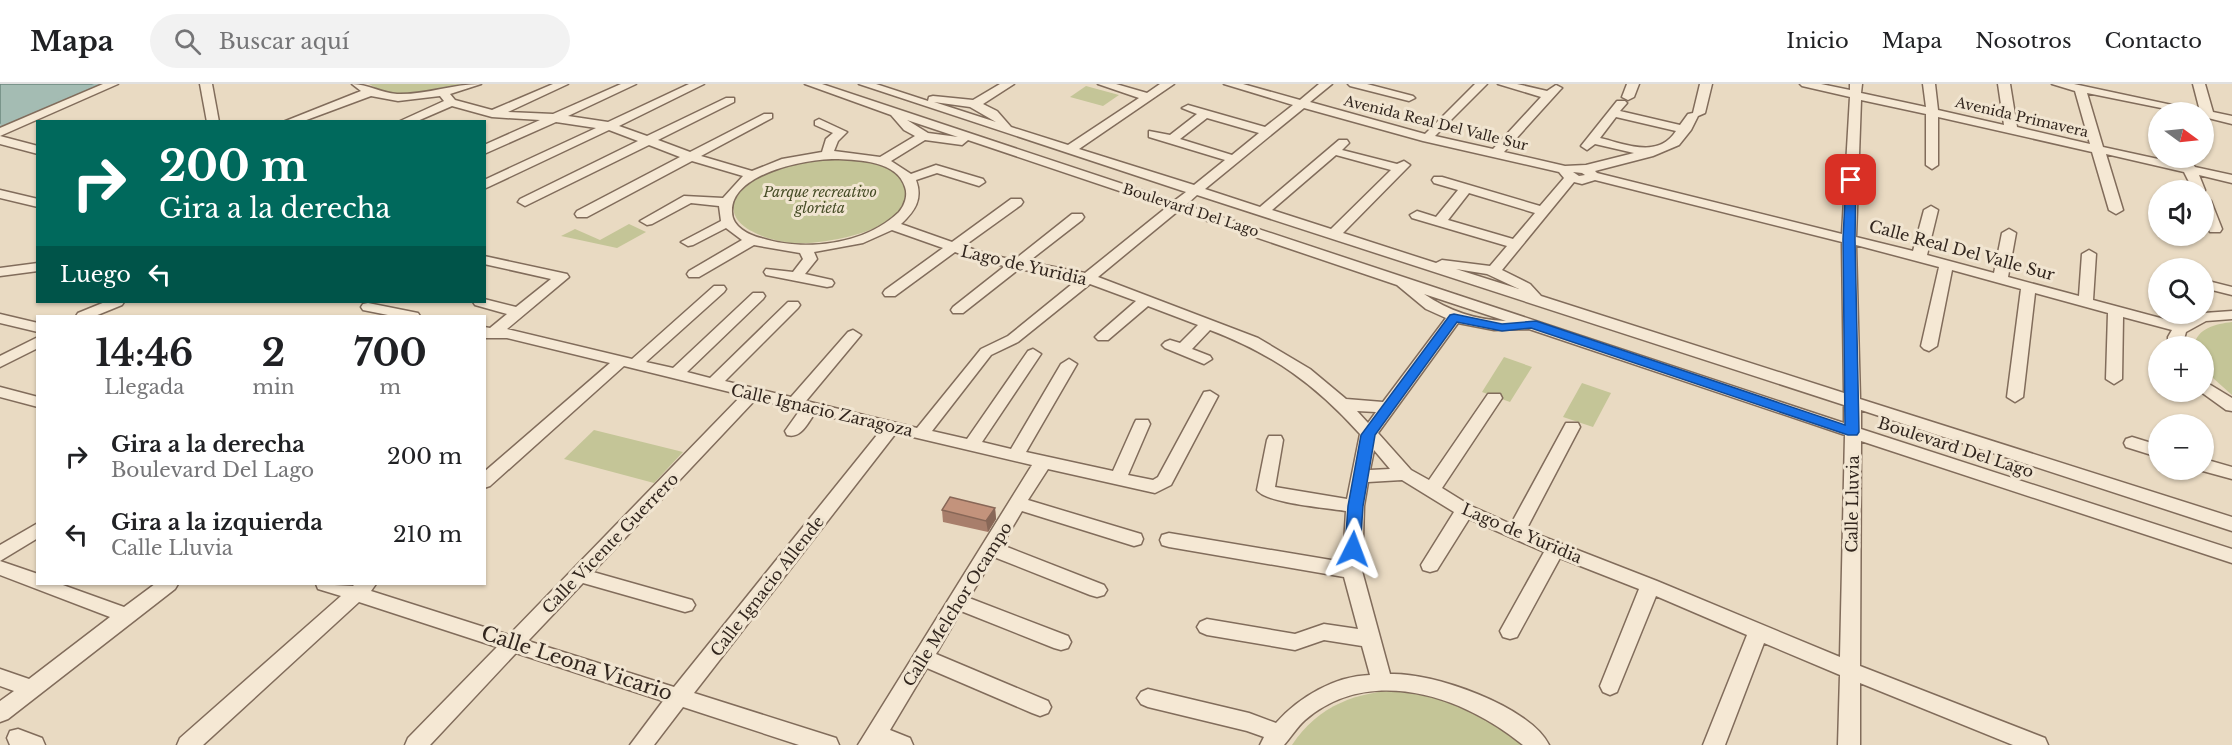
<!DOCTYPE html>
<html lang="es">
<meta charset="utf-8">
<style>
body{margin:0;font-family:"Libre Baskerville",serif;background:#f2f2f2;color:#202124;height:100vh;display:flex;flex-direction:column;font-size:22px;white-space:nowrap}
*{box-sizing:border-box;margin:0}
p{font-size:20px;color:#757577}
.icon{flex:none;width:33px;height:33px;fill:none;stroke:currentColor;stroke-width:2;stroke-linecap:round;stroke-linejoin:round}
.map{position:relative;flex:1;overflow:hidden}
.drawer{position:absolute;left:36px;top:231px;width:450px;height:270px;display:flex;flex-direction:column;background:#fff;border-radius:0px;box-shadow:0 2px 4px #0004}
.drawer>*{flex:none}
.top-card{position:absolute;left:36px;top:36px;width:450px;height:183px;border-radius:0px;box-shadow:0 2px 4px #0004;background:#00695c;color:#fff;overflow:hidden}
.needle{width:39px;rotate:105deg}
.buttons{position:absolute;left:2148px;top:18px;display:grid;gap:12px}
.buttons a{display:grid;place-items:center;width:66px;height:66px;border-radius:50%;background:#fff;box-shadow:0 2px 4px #0004;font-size:30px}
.pin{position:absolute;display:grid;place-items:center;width:51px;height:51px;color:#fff;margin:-26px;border-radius:12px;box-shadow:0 3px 9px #0006}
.me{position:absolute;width:66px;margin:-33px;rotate:3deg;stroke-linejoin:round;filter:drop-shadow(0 0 4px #0008)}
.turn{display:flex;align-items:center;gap:21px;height:126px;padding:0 24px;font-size:27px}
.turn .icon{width:78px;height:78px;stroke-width:2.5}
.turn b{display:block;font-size:42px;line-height:51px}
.then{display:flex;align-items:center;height:57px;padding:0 24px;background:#0003;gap:12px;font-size:22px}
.eta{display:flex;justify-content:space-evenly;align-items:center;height:102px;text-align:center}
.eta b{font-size:36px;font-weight:700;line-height:42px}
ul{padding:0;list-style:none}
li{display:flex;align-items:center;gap:18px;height:78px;padding:0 24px}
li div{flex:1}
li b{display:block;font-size:22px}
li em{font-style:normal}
header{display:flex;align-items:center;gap:36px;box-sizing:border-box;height:84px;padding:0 30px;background:#fff;border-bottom:2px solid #e0e0e0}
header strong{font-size:28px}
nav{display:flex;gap:33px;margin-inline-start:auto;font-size:21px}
.search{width:420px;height:54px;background:#f2f2f2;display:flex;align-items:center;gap:15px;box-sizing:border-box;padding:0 21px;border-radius:33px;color:#757577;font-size:22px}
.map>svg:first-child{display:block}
</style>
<header>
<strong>Mapa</strong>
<div class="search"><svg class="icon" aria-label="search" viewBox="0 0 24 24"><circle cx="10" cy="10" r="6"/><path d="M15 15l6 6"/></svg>Buscar aquí</div>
<nav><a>Inicio</a><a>Mapa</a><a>Nosotros</a><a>Contacto</a></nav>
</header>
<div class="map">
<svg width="2232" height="661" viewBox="0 0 2232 661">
<rect width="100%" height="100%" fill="#e9dac2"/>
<g fill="#c4c597">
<path d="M369,0H468C440,8 396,18 369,0Z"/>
<polygon points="1086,2 1119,11 1103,22 1070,13"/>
<path d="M847,73C859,75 872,76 883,81C894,85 906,94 907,106C909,148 821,161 792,159C770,157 718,142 738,111C743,103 750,96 758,92C789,77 814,76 847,73Z"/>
<polygon points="629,140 646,148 617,164 561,152 575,145 600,156"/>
<path d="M2232,238V311L2204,286V262H2194C2197,244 2216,240 2232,238Z"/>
<polygon points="1504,273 1532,283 1510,318 1482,308"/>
<polygon points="1582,299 1611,309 1593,343 1563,333"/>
<polygon points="594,346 683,368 654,399 564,375"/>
<path d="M1404,606L1458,617L1530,661H1292C1318,621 1358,607 1404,606Z"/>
</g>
<polygon fill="#a4bcb3" stroke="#6c887f" stroke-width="1.5" points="0,0 100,0 0,43"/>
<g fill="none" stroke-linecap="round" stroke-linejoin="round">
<polygon fill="#a4bcb3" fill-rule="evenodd" points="94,0 107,0 0,46 0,40"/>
<defs>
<g id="minor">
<polygon points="103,0 118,0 0,52 0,44"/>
<polygon points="200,0 212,0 219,38 207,38"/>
<path d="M352,0C368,0 381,9 397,10C426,11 452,0 481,0L450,10L455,16L492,26L553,0H568L508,28L553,30L621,0H636L568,32L608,38L689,0H704L619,42L647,52L726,14H734V18L658,56L690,68L764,30H772V34L701,72L752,87L782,75L822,68L826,55L833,49L815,41V37L819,35L847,48L838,57L834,67L880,73L915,52L904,46L891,31L805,0H822L1174,117L1186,108L859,0H876L928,17L929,13L933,12L973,16L1000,0H1014L983,20L997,27L1011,43L1068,61L1139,14L1098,0H1116L1147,9L1160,0H1174L1079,65L1194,101L1225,76L1149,53V47L1170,51L1197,30L1182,24L1188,21L1265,43L1293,21L1224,0H1243L1300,16L1319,0H1332L1310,18L1425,50L1475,0H1487L1435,52L1493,65L1541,13L1498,0H1517L1547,7L1556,1L1562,4L1560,6L1504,68L1565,82L1586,81L1634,69L1595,60L1587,66L1581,62L1617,17H1625L1627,19L1620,27L1680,41L1688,30L1693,29L1700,0H1712L1705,29L1698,32L1691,46L1679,61L1653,72L1595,87L1597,89L1842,150L1850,13L1802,2L1800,0H1821L1850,6V0H1862L1861,9L1926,23L1923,0H1935L1938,26L2004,41L1998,0H2010L2017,43L2090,60L2075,7L2052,0H2074L2200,27L2193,0H2205L2213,28L2232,32V40L2204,33V28H2181L2087,9L2103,63L2181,80L2187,76L2191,77L2195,83L2232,91V99L2199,91L2205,106L2204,109V106H2193L2184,88L2106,70L2123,126L2116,130L2109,126L2092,68L1938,33V81L1932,85L1926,81V30L1861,16L1856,153L1913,167L1924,126L1931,122L1938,126L1927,171L1994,189L2002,149L2009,145L2016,149L2008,193L2079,212L2082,170L2089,166L2096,170L2093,216L2179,239L2204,229L2232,227V235L2206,237L2186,248L2182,262H2168V253L2172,246L2123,233L2122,295L2114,300L2106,295L2108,229L2035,209L2023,313L2015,318L2007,313L2021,205L1952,186L1937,262L1929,267L1924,265L1921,262L1939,183L1856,161L1860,315L2232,433V447L1861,326V345L2232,465V479L1861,357L1860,582L2045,654L2048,661H2013L1860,599V661H1838L1840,591L1764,559L1725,661H1703L1747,551L1656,512L1617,608L1610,611L1603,608L1600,602L1639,505L1560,474L1517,553L1510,555L1503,553L1500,547L1544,468L1469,435L1437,486L1430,488L1423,486L1421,481L1454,428L1402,396L1368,398L1364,422L1362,487L1390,590C1432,588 1530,622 1549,661H1523C1464,612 1370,580 1305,636C1297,643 1291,653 1284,661H1260L1264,653L1247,647L1148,623L1141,620L1137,614L1141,608L1148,605L1249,629L1276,639C1299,613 1335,592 1370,591L1362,562L1324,556L1295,566L1207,551L1200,548L1197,543L1200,538L1207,535L1295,550L1324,540L1358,545L1344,493L1169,463L1162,461L1160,456L1162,451L1169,449L1343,478L1346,427C1328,424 1265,419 1257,406L1267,356L1269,352H1281L1283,356L1275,403L1347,415L1360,350C1315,300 1273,270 1210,246L1192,265L1210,272L1212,275L1204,280L1165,264L1162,261L1165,258L1170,256L1180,259L1198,241L1148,222L1108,256H1098L1095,253L1098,250L1136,217L1090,200L1018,258L991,271L932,347L967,355L1028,267L1033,265L1041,270L982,358L1011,365L1061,280L1069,275L1077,280L1026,368L1113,387L1134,340L1136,336H1148L1150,340L1128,391L1153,396L1158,393L1204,308L1210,307L1218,312L1171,401L1155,409L1048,385L1028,416L1141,450L1143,455L1141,460L1134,462L1022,427L1002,461L1104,501L1107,506L1104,511L1097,513L1090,511L994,473L969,514L1068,552L1071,558L1068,564L1061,566L1054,564L961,527L936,570L1048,617L1051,623L1048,629L1040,632L1032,629L927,584L890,646L910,654L913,661H858L1032,381L896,349L694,609L836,654L839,661H799L683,623L654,661H630L663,617L516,569L430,661H405L408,654L497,563L359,518L203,661H177L180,654L341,512L318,505L316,500L353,502L355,500H376L371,507L509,551L742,311L624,282L490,402L484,404V388L610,279L507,254H485L484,243L490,244L507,230L475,221L473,218H484V215L516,223L551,195L484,180V172L567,190L569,193L507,245L632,275L714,202H724L726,205L724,208L646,278L673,284L753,209H763L765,212L763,215L687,288L710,294L788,218H798L800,221L798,224L725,297L791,313L848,248L853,246L861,251L806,317L917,344L981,265L1008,252L1077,196L1019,185L963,229H953L951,226L953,223L1005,182L979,177L955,168L895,212H885L883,209L885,206L943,164L892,146L863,159L814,168L817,175L805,190L832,196L834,199L832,202L827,203L766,191L764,188L766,185L793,188L803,175L800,169L754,161L699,193H689L687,190L689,187L742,156L726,144L693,161L688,162L681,158L721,137L719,122L691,119L652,140L647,141L640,137L684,112L723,114L743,92L692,77L587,133H577L575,130L577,127L680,73L649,61L525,122L518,118L520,115L638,57L609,46L484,105V96L596,44L556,38L484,70V61L540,36L492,33L452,22L415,38H398L444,17L440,12L398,17L371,12L301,38H283L361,7ZM934,18L970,23L996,38ZM1304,24L1423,57L1559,88L1564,94L1540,122L1442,93H1434L1432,96L1434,99L1458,106L1436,133L1417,127L1410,131L1412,134L1507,162L1490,182L1442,176L1436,179L1343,149L1410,81L1404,77L1397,80L1342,66L1349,59L1347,56H1339L1260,123L1205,105ZM1616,33L1676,47C1658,75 1625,60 1600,54ZM1207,34L1259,49L1232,71L1180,55ZM907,36L958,53L928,49ZM925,56L962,61L968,56L1167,123L1085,189L1028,178L1082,136L1084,133L1082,130H1072L1014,176L987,170L964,162L1021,121L1023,118L1021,115H1011L952,158L901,140C915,127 923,115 916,96L937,89L979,102L985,98L983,95L936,81L911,90L891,77ZM1336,71L1391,86L1331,145L1272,126ZM838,75C860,76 897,77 905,103C908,111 905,121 899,128C865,161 804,168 761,154C749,151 732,143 732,128C730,89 809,74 838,75ZM1573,88L1582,89L1585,91L1579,92ZM1595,96L1842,158L1844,309L1541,212L1530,200L1502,186L1574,98L1582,100ZM1469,109L1535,129L1513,155L1448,136ZM1197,111L1844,321V339L1186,121ZM1178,127L1397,201L1426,225L1446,234L1383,318L1346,315L1310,285L1258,254L1098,193ZM1456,185L1487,190L1519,205ZM1424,210L1506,237C1475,236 1449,227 1424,210ZM1458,239L1494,246L1529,245L1845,351L1840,573L1657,497L1526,446L1580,343L1578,339H1566L1511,440L1471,422L1442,404L1502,314L1500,310H1488L1429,396L1411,386L1378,349ZM756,315L800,326L785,347L787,351C801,355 807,340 815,329L881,346L674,603L528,557L583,499L685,528L692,526L695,521L692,516L593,488ZM1357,327L1376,328L1368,339ZM1374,366L1390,385L1370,386Z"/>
<polygon points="1348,0 1367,0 1413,12 1415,14 1409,17 1350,2"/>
<polygon points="1627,0 1639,0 1634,13 1628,16 1622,13"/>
<polygon points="0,52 38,62 38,70 0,60"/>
<polygon points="0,106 38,115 38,123 0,114"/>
<path d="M2204,113L2211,117L2222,145L2220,148H2210C2204,136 2203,125 2204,113Z"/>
<polygon points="38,179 38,187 0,192 0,184"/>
<polygon points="2204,196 2232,203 2232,211 2204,204"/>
<polygon points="105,218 124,218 122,221 95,232 76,232 78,229"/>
<polygon points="368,219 418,229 420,232 393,232 363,226 361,223 363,220"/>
<polygon points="0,230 38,239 38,248 0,239"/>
<polygon points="38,253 38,264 0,283 0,272"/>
<polygon points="2204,297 2232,314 2232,327 2226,326 2201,308 2204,308"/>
<polygon points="0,303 38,313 38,323 0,313"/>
<polygon points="2132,353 2158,361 2158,373 2126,363 2124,359 2126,355"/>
<polygon points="2204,375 2232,383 2232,395 2199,386 2204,386"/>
<polygon points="38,439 38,454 0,477 0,461"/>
<polygon points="0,477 38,490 38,500 60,500 124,523 155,500 178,500 175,505 8,635 0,638 0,617 14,607 0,602 0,585 29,595 110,533 0,491"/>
<polygon points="18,645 42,654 45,661 10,661 7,654 10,647"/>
</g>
</defs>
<use href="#minor" stroke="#816c5b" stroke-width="3"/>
<use href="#minor" fill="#f5e8d4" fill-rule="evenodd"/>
</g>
<polygon fill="#a87e6b" points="995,424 996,435 988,448 943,438 942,426"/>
<polygon fill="#886757" points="995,424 996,435 988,448 986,437"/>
<polygon fill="#c3937c" stroke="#886757" stroke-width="1.5" points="950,413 995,424 986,437 942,426"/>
<polygon fill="#1a73e8" stroke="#114b97" stroke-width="1.5" points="1851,93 1856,96 1855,155 1859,348 1857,351 1848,351 1531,244 1502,247 1457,238 1375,351 1363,422 1360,465 1358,469 1347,469 1345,465 1348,422 1361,351 1450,231 1454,230 1502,240 1536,237 1845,341 1843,155 1846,96"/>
<g text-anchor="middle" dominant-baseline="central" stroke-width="6" stroke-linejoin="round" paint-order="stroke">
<g font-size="14" fill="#32261e" stroke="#f1e5d1">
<text transform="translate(2022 33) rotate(13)">Avenida Primavera</text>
<text transform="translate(1436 39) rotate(14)">Avenida Real Del Valle Sur</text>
<text transform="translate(1191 126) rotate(18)">Boulevard Del Lago</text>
</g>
<g font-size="14" font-style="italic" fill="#464c26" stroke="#f1e5d1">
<text x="820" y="108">Parque recreativo<tspan x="820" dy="16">glorieta</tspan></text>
</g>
<g font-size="16" fill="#32261e" stroke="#f1e5d1">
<text transform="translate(1962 166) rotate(15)">Calle Real Del Valle Sur</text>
<text transform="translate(1024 181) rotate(13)">Lago de Yuridia</text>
<text transform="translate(822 326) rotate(13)">Calle Ignacio Zaragoza</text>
<text transform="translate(1956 363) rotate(18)">Boulevard Del Lago</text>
<text transform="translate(1852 420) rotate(-89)">Calle Lluvia</text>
<text transform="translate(1522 449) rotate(23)">Lago de Yuridia</text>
<text transform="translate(610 459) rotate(-46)">Calle Vicente Guerrero</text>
<text transform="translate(767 502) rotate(-52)">Calle Ignacio Allende</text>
<text transform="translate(957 520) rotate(-58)">Calle Melchor Ocampo</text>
</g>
<g font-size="20" fill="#32261e" stroke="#f1e5d1">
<text transform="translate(577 579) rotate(18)">Calle Leona Vicario</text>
</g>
</g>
</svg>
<div class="buttons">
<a><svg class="needle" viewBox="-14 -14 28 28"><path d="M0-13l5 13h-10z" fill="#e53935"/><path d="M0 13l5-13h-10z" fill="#757577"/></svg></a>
<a><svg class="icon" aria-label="sound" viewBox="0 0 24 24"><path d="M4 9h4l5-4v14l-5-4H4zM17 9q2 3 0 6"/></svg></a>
<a><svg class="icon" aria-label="search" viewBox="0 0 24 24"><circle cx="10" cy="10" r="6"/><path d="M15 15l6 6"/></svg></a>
<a>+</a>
<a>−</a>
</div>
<div class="pin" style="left:1851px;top:96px;background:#d93025"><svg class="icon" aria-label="arrive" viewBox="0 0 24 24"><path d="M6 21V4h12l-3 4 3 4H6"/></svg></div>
<svg class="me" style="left:1353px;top:465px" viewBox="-20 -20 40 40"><path d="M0-17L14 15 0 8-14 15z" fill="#1a73e8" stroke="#fff" stroke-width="4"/></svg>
<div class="top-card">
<div class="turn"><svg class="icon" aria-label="right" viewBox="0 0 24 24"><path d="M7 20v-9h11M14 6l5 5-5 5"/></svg><div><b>200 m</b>Gira a la derecha</div></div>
<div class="then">Luego<svg class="icon" aria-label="left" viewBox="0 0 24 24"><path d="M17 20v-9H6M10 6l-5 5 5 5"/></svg></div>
</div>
<section class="drawer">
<div class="eta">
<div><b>14:46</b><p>Llegada</p></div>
<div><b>2</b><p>min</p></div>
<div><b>700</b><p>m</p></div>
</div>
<ul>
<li><svg class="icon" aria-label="right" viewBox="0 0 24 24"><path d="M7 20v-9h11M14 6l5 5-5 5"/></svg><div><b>Gira a la derecha</b><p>Boulevard Del Lago</p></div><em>200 m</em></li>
<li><svg class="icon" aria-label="left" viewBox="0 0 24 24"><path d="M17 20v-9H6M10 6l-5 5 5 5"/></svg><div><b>Gira a la izquierda</b><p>Calle Lluvia</p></div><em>210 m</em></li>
</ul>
</section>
</div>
